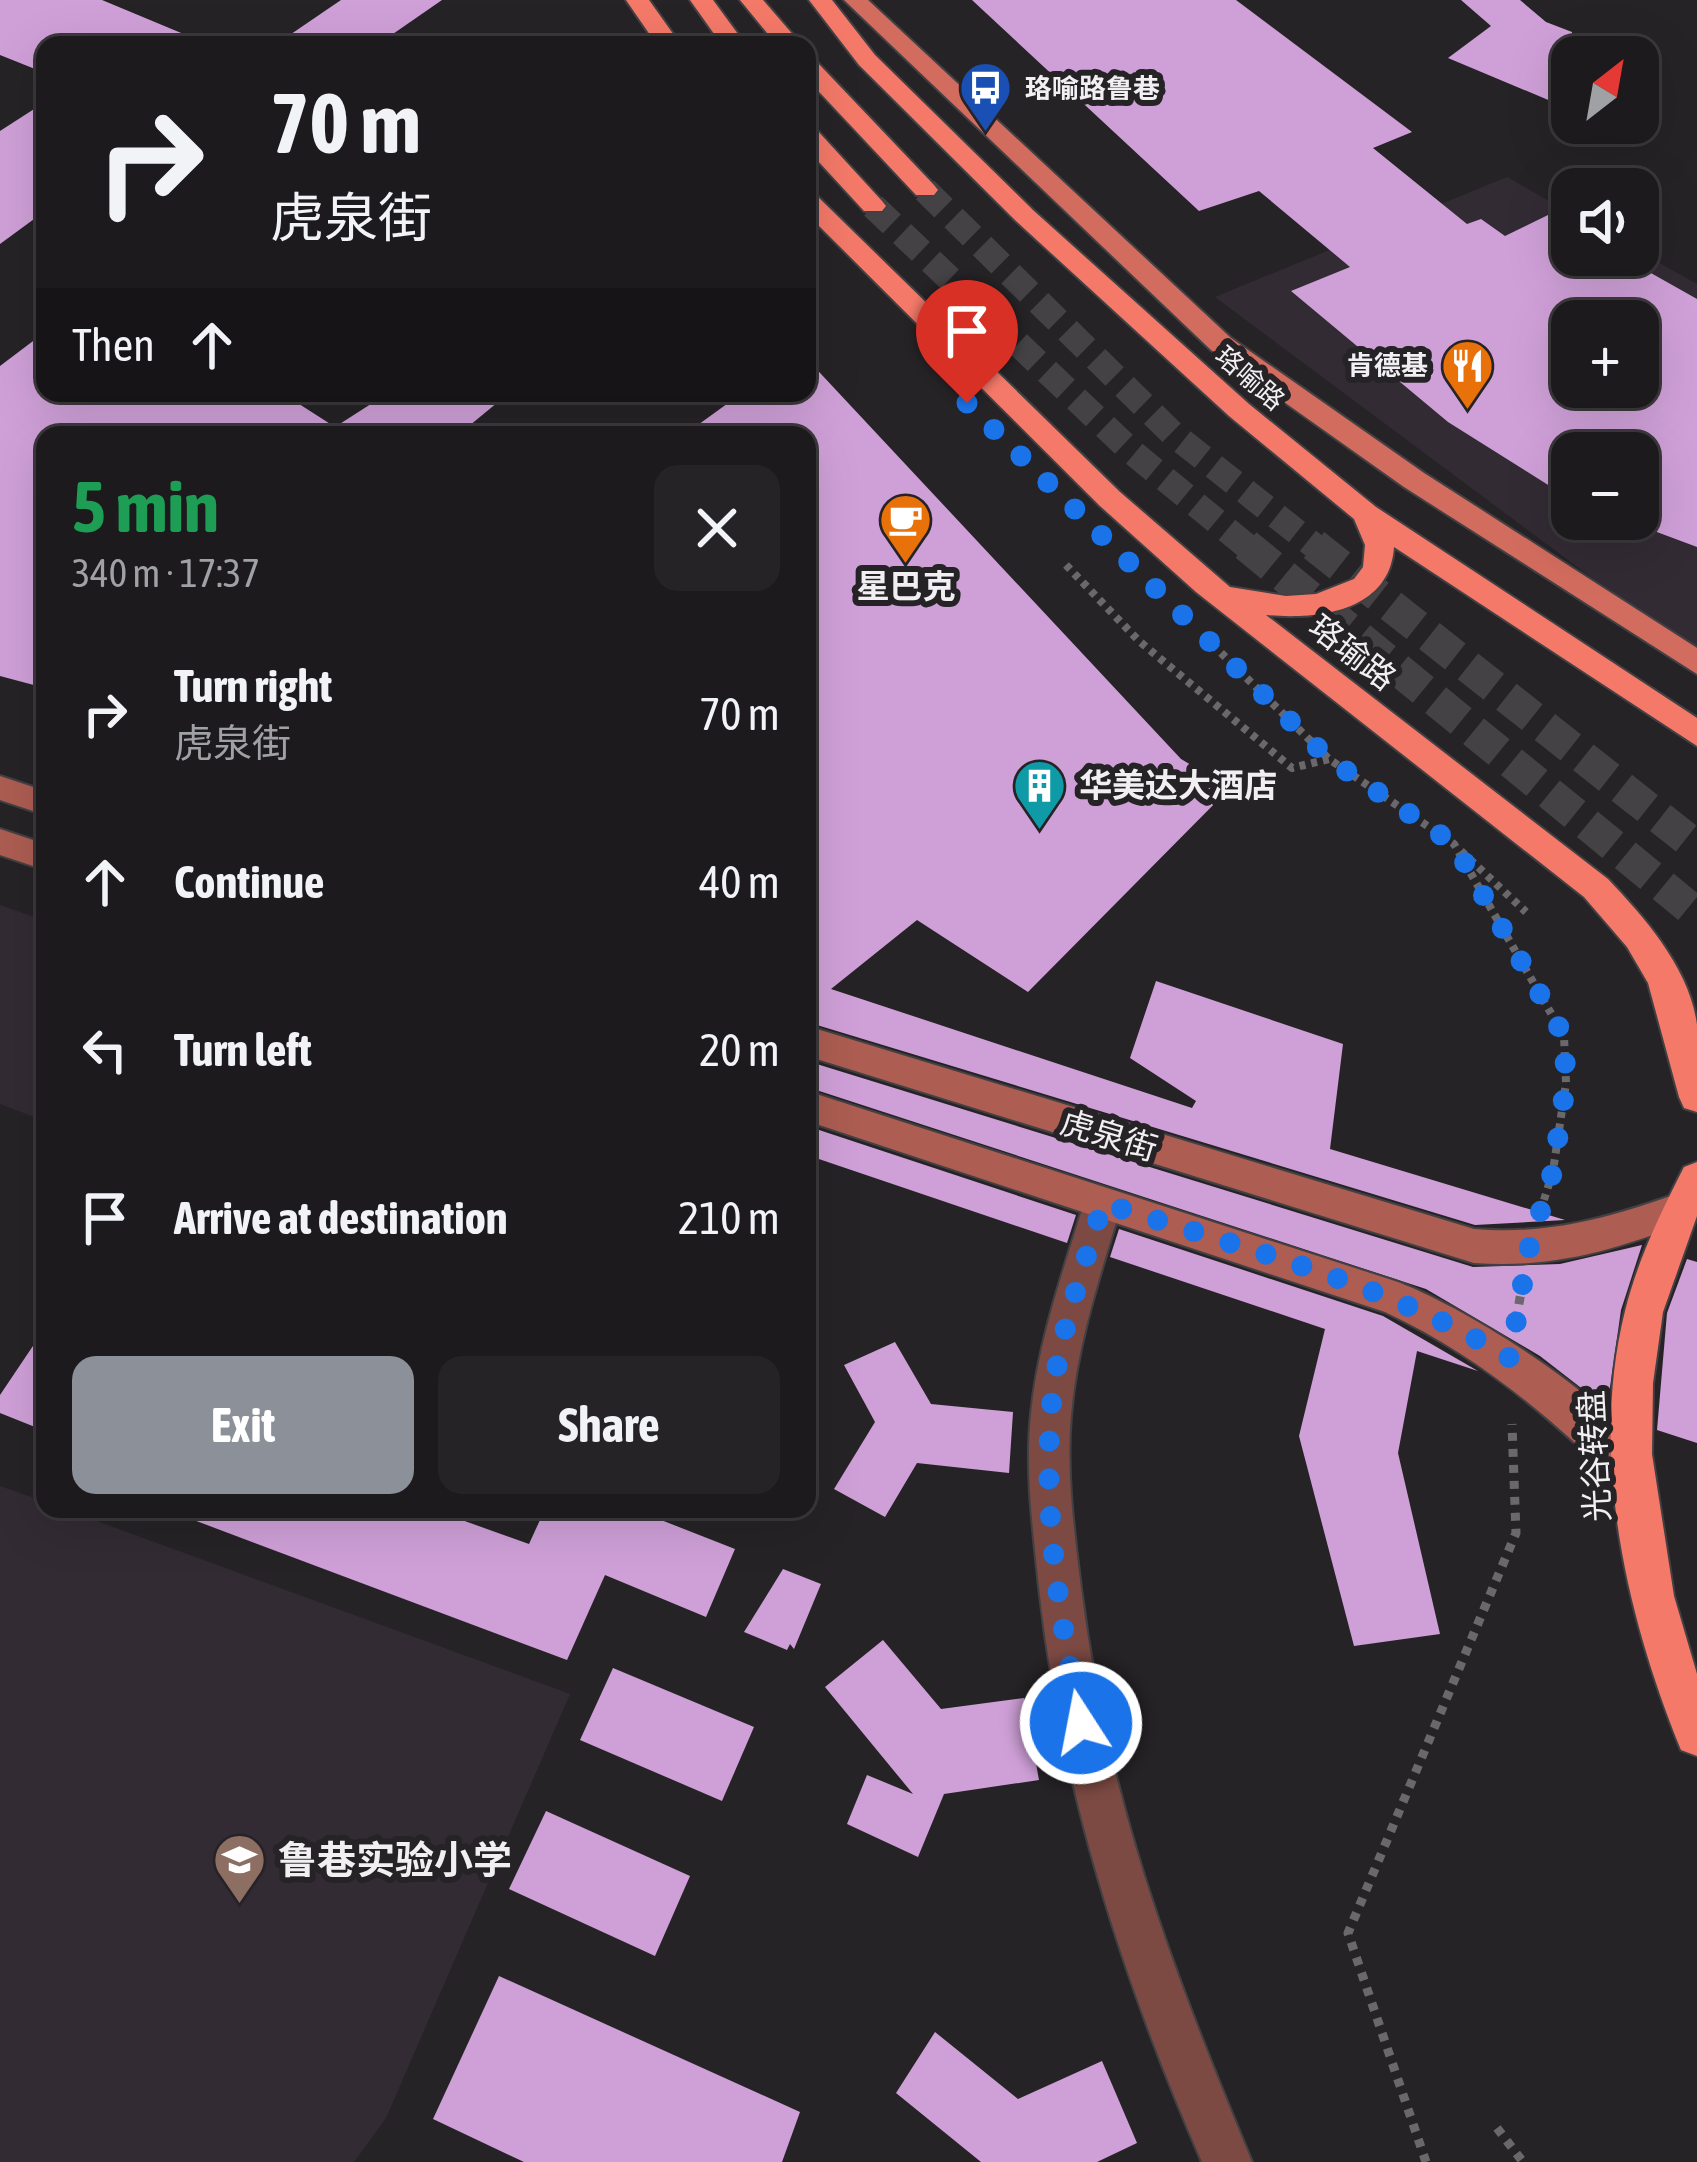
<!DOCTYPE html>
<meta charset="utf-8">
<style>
body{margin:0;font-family:"Asap Condensed","Noto Sans SC",sans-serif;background:#252326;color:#f1f3f6;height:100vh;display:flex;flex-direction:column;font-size:45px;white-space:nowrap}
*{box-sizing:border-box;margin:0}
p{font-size:39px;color:#a0a1a4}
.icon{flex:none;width:66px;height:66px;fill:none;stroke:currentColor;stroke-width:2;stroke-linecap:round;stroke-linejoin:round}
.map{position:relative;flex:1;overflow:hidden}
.panel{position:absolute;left:36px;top:426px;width:780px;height:1092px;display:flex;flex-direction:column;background:#1c1a1d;border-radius:24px;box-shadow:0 12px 48px #0002,0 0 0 3px #3a383b}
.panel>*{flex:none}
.top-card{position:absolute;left:36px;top:36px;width:780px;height:366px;border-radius:24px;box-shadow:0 12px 48px #0002,0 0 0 3px #3a383b;background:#1c1a1d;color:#f1f3f6;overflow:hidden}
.needle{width:78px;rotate:31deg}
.controls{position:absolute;left:1551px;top:36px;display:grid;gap:24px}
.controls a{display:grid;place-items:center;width:108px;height:108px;border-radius:24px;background:#1c1a1d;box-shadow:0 12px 48px #0002,0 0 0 3px #3a383b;font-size:60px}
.pin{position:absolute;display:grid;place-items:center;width:102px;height:102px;color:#fff;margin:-123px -51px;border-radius:50% 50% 50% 0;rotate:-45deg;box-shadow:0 0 12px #0007}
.pin .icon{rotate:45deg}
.me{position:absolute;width:132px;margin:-66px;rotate:349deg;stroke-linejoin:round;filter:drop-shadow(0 0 9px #0008)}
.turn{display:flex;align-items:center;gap:42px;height:252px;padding:0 36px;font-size:54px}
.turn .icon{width:156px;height:156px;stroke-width:2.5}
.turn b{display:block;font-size:84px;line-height:102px}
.then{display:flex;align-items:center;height:114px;padding:0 36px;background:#0003;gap:24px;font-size:45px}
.round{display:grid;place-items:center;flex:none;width:126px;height:126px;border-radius:24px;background:#252326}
.headline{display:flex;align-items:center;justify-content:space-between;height:204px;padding:0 36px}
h1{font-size:72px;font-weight:700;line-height:90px;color:#1e9e55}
.button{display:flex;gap:24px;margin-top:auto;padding:24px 36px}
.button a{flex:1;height:138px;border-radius:24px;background:#8c9099;color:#fff;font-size:48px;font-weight:700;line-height:138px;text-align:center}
.button a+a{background:#252326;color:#f1f3f6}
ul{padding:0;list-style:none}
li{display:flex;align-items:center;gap:36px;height:168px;padding:0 36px}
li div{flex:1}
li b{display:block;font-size:45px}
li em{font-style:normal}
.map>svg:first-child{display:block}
</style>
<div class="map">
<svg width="1697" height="2162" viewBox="0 0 1697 2162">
<rect width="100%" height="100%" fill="#262327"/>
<g fill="#332b34" fill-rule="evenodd">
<path d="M1507,177L1572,214V255H1638V251L1697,284V656L1215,297ZM1572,321H1638V387H1572ZM1572,453H1638V519H1572Z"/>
<polygon points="0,905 45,921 45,1121 0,1104"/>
<polygon points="0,1486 45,1502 45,1509 64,1509 570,1694 386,2118 354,2162 0,2162"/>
</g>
<g fill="#cfa0d8" fill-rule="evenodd">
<polygon points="0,0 102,0 210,45 45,45 45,73 0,55"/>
<polygon points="341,0 442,0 377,45 275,45"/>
<path d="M972,0H1236L1412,132L1373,148L1467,224L1481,219L1505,236L1548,215L1572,228V255H1619L1697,299V547L1622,519H1638V453H1572V500L1448,422L1291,291L1350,267L1259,191L1199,211ZM1572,321H1638V387H1572Z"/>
<polygon points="1461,0 1520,0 1546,22 1572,32 1572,110 1448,58 1491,26"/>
<polygon points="45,102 45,211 0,244 0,131"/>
<polygon points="45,332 45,393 282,393 335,427 388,393 509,393 458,435 45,435 45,688 0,676 0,366"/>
<polygon points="807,359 1181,759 1230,788 1028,992 917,920 831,989 1192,1108 1196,1101 1130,1058 1156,981 1343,1044 1330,1149 1565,1220 1475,1225 807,1022 807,435 684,435 742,393 807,393"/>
<polygon points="807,1061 1473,1267 1560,1264 1642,1245 1621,1310 1607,1408 1540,1356 1426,1289 807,1087"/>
<polygon points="807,1126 1076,1215 1067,1243 807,1155"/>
<polygon points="1119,1229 1383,1316 1478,1371 1417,1351 1398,1453 1440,1634 1354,1646 1299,1436 1325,1329 1110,1257"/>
<polygon points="1687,1259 1697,1262 1697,1443 1657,1430 1667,1313"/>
<polygon points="45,1328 45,1431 0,1413 0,1395"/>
<polygon points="895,1342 931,1404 1013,1412 1009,1473 917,1463 885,1517 834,1489 875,1422 844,1365"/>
<polygon points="176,1509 431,1509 529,1544 545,1509 633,1509 735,1549 706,1617 605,1575 567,1660 175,1513"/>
<polygon points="783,1569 821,1584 794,1649 790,1644 787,1650 744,1632"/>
<polygon points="883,1640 941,1709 1024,1698 1039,1780 944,1794 918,1857 847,1824 867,1775 913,1794 825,1687"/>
<polygon points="613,1668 754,1727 722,1801 580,1740"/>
<polygon points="546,1811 690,1876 655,1956 509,1889"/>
<polygon points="499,1976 800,2112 782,2162 524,2162 433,2119"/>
<polygon points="935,2032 1018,2099 1102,2061 1137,2143 1097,2162 981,2162 896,2093"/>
</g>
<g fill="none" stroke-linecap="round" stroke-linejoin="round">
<g stroke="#444245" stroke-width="26" stroke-dasharray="26 14" stroke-linecap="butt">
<polyline points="925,190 1173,434 1317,548"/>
<polyline points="873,206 1131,451 1249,548"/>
</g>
<g stroke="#444245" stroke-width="33" stroke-dasharray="33 16" stroke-linecap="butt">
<polyline points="1246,545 1697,914"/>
<polyline points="1314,545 1697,847"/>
</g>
<defs>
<path id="street" d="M1103,1187L1116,1192L1122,1203C1101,1272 1077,1343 1071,1415C1066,1473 1074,1531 1081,1588C1107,1799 1171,1967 1252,2162H1202C1122,1978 1061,1787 1039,1587C1033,1530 1025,1471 1031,1414C1038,1342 1063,1272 1084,1203L1090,1192Z"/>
<g id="secondary">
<polygon points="0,776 45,791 45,815 0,800"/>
<polygon points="0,829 45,844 45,870 0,855"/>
<path d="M807,1026L1474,1229C1549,1235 1609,1218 1679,1193L1692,1198L1697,1211L1692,1220C1619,1249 1554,1269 1474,1263L807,1056Z"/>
<path d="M807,1091L1395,1281C1462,1305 1623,1404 1651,1469L1645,1483L1631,1488L1617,1483C1546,1413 1475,1354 1385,1312L807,1121Z"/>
</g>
<polygon id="primary" points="844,0 868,0 1231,338 1424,473 1697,648 1697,674 1404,487 1211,350"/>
<g id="highway">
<polygon points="626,0 649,0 681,45 657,45"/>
<polygon points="690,0 713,0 746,45 722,45"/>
<polygon points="740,0 763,0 802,45 777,45"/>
<path d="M809,0H832L875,55L1034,211L1249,404L1376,507L1697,718V746L1394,547C1390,611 1319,620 1266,615L1608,879C1645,918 1690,969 1697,1025C1697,1053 1697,1084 1697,1112L1684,1108L1679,1097L1648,983L1627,947L1584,897L1196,592L1100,506L807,214V192L816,195L1120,492L1230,587L1286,596L1316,594L1354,579L1363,567L1365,545L1354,519L1229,416L1016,221L859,65Z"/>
<polygon points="807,58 815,60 934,185 938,190 934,195 916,195 807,79"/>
<polygon points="807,127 816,129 882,201 886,206 882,211 864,211 807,149"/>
<path d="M1697,1162V1216L1663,1312L1653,1383L1652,1454L1674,1596L1697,1674V1756L1681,1750C1626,1615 1589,1455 1625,1311C1638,1259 1660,1214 1684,1167Z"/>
</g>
</defs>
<use href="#street" stroke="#424043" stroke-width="4"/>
<use href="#secondary" stroke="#424043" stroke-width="4"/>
<use href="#primary" stroke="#424043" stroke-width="4"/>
<use href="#highway" stroke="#424043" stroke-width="4"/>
<g stroke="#6a686b" stroke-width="8" stroke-dasharray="6 6" stroke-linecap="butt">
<polyline points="1066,565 1139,641 1292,768 1329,759"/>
<polyline points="1204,636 1329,759 1454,844 1564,1036 1566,1083 1553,1171 1543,1203"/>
<polyline points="1461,851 1526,912"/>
</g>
<g stroke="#6a686b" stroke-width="9" stroke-dasharray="8 8" stroke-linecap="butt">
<polyline points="1516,1320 1522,1287"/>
<polyline points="1497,2128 1523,2162"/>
<polyline points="1426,2162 1348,1933 1516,1533 1512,1424"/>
</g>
<use href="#street" fill="#7c4a43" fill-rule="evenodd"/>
<use href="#secondary" fill="#ad5d52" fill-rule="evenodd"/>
<use href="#primary" fill="#d26c5e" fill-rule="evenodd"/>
<use href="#highway" fill="#f47969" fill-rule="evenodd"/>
</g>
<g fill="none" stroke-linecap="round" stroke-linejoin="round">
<path stroke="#1a73e8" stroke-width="21" stroke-dasharray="0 37.8" d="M967,403L1329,759L1454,844L1564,1036L1566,1082L1553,1171L1528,1252L1510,1358C1385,1283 1241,1248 1103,1203C1084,1267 1059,1333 1052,1400C1041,1506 1060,1620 1081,1723"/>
</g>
<defs>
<symbol id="bus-pin" viewBox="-11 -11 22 30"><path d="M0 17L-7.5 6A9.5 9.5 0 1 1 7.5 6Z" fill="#1a4fb4" stroke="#262327"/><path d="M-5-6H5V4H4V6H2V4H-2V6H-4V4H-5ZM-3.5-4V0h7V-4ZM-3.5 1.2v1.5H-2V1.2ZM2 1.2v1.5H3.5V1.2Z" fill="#fff"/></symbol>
<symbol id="restaurant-pin" viewBox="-11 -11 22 30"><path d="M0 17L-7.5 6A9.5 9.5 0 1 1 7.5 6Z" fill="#e8710a" stroke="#262327"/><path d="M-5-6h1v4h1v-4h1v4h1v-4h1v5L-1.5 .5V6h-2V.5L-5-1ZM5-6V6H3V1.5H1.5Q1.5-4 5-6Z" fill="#fff"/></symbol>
<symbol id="cafe-pin" viewBox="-11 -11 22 30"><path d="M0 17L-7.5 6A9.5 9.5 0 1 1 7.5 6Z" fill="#e8710a" stroke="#262327"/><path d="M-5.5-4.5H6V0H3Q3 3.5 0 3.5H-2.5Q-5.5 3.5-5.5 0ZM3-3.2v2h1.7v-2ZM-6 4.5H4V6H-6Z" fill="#fff"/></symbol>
<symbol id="building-pin" viewBox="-11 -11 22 30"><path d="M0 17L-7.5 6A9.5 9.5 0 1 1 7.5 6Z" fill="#0f9aa8" stroke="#262327"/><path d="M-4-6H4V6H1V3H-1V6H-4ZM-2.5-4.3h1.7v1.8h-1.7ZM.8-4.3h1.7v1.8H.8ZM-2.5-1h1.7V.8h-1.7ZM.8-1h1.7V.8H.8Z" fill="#fff"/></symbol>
<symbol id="school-pin" viewBox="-11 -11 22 30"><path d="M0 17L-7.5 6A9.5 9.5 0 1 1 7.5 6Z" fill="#8d6e63" stroke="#262327"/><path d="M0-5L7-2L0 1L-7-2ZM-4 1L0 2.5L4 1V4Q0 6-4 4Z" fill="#fff"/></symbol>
</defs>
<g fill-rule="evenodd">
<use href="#bus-pin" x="956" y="58" width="59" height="81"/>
<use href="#restaurant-pin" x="1438" y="336" width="59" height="81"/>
<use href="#cafe-pin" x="876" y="490" width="59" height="81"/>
<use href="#building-pin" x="1010" y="756" width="59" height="81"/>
<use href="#school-pin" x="210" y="1830" width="59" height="81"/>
</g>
<g text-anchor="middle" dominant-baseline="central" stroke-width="12" stroke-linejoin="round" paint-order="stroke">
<g font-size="27" font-weight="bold" fill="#f1eff2" stroke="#262327" text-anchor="start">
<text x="1025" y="88">珞喻路鲁巷</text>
<text x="1428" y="365" text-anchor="end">肯德基</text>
</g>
<g font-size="27" fill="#f1eff2" stroke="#262327">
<text transform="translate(1250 378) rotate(41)">珞喻路</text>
</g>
<g font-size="33" font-weight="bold" fill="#f1eff2" stroke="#262327">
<text x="906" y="586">星巴克</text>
<text x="1079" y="785" text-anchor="start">华美达大酒店</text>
</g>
<g font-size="33" fill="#f1eff2" stroke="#262327">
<text transform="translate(1353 652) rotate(38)">珞瑜路</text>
<text transform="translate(1109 1135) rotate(17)">虎泉街</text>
<text transform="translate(1594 1456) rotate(-93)">光谷转盘</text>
</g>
<g font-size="39" font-weight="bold" fill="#f1eff2" stroke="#262327" text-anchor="start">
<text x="278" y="1860">鲁巷实验小学</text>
</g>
</g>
</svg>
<div class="controls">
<a><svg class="needle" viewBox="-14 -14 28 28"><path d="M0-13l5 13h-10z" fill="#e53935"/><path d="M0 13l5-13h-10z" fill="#a0a1a4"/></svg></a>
<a><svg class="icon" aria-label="sound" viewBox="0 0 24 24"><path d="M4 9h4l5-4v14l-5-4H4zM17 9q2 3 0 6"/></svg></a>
<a>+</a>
<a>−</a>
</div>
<div class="pin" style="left:967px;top:403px;background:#d93025"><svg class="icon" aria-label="arrive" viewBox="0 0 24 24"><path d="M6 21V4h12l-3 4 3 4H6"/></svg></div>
<svg class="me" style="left:1081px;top:1723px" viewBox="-20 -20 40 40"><circle r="17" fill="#1a73e8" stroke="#fff" stroke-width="3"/><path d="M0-11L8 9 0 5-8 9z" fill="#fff"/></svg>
<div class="top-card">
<div class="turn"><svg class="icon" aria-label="right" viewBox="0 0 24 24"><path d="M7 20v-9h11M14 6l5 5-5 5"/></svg><div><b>70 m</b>虎泉街</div></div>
<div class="then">Then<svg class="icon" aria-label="ahead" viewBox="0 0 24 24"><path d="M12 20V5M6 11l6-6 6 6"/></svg></div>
</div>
<section class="panel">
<div class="headline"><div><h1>5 min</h1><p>340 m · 17:37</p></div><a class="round"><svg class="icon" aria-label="close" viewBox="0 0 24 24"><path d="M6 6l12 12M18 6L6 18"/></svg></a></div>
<ul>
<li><svg class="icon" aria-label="right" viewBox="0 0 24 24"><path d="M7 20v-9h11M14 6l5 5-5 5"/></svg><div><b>Turn right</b><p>虎泉街</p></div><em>70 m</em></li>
<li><svg class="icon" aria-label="ahead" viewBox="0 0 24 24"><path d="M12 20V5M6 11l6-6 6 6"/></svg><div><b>Continue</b></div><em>40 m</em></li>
<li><svg class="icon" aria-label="left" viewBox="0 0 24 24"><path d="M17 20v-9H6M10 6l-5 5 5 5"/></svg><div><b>Turn left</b></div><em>20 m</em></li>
<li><svg class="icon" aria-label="arrive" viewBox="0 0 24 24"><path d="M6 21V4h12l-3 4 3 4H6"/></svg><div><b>Arrive at destination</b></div><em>210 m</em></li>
</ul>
<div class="button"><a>Exit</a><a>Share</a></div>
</section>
</div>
